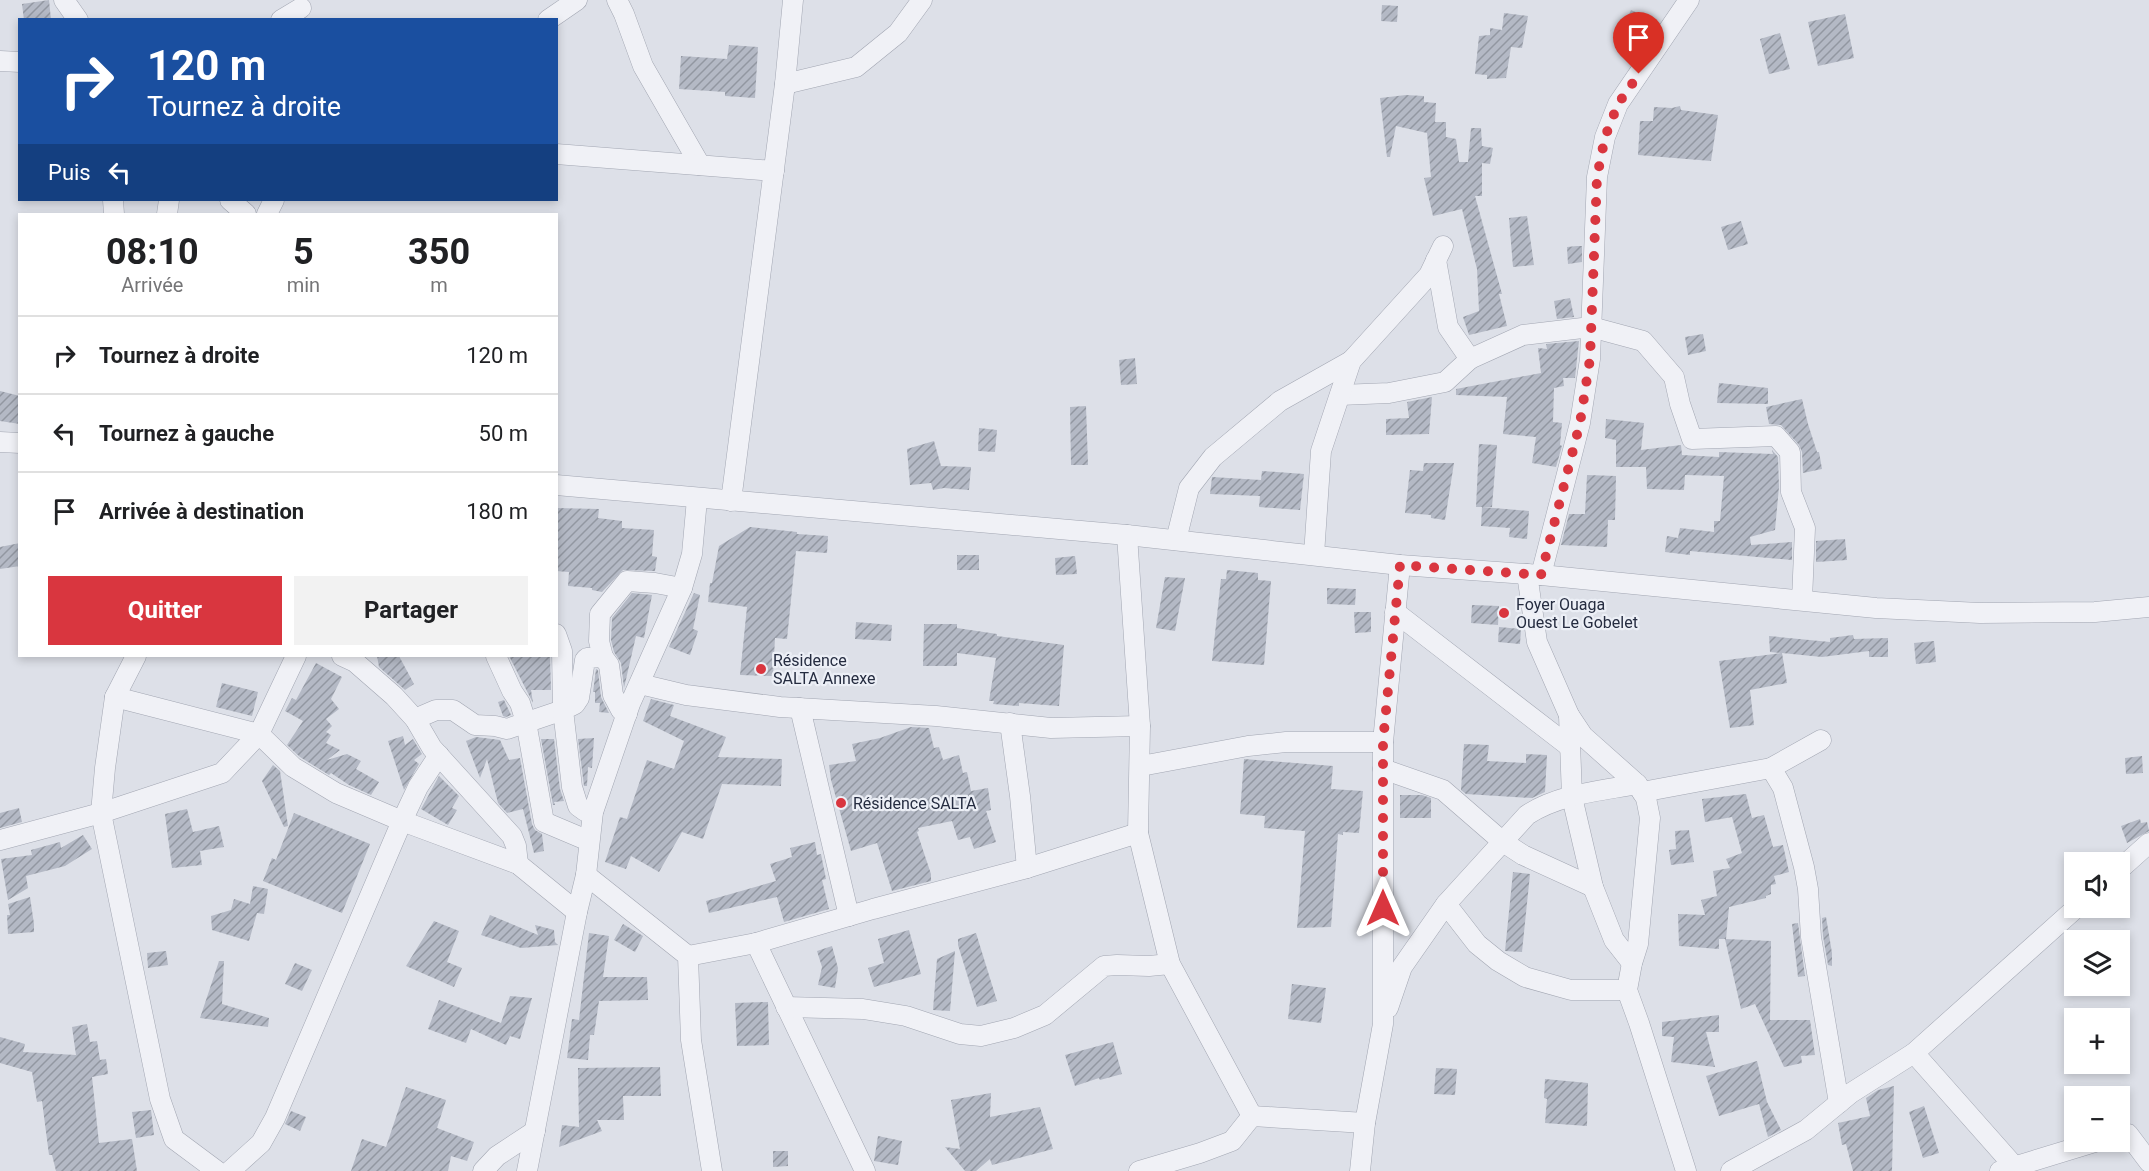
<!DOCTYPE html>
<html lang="fr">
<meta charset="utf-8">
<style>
body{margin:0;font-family:Roboto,sans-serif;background:#f2f2f2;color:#202124;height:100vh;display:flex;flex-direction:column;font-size:22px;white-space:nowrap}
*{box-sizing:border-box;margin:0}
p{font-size:20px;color:#757577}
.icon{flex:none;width:33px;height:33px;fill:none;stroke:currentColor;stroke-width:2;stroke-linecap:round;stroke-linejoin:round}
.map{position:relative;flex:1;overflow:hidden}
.panel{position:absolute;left:18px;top:213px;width:540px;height:444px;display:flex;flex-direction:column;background:#fff;border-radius:0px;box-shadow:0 3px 9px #0003}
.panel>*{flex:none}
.guide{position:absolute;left:18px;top:18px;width:540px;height:183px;border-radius:0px;box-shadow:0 3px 9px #0003;background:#1a4fa0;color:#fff;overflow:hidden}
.tools{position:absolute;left:2064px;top:852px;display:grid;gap:12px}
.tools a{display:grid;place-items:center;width:66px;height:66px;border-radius:0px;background:#fff;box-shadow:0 3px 9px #0003;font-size:30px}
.pin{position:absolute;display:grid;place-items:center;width:51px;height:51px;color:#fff;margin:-62px -26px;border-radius:50% 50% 50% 0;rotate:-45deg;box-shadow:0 0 6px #0007}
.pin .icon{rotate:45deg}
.me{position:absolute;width:66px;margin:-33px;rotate:0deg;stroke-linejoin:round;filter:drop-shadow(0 0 4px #0008)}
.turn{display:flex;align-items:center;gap:21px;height:126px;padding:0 30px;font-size:27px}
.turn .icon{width:78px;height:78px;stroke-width:2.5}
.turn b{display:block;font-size:42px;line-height:51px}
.then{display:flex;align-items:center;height:57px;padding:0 30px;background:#0003;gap:12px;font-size:22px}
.eta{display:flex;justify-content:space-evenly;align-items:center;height:102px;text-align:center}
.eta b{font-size:36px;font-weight:700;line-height:42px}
.button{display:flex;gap:12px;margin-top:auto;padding:12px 30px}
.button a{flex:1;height:69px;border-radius:0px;background:#d9363f;color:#fff;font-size:24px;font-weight:700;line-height:69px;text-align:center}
.button a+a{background:#f2f2f2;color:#202124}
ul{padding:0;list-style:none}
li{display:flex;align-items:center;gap:18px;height:78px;padding:0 30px;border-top:2px solid #e0e0e0}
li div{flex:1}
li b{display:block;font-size:22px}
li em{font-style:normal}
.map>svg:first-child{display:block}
</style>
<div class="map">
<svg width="2149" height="1171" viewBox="0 0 2149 1171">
<defs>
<pattern id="building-hatch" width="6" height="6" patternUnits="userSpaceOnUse" patternTransform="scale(1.5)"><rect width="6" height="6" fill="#b4b9c5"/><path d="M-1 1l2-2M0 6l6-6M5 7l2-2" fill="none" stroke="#9297a1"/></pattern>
</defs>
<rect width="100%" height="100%" fill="#dde0e8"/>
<g fill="url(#building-hatch)">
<polygon points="49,0 51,20 24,20 22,4"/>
<polygon points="1382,5 1398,6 1397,22 1381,21"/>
<polygon points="1631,10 1648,18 1643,31 1625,24"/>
<polygon points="1504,13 1528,16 1522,48 1511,47 1506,78 1487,79 1487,75 1475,74 1479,36 1490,35 1490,28 1502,30"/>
<polygon points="1845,14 1854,58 1818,66 1808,22"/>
<polygon points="1780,33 1790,69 1769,74 1760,39"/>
<polygon points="729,45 758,47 755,98 725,96 725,92 679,89 681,56 727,59"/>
<polygon points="1406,95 1424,96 1424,102 1436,103 1435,122 1446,122 1446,137 1456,139 1459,162 1468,162 1471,128 1481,128 1482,146 1493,148 1490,164 1482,163 1482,196 1475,196 1502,294 1499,294 1507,326 1469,335 1463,317 1479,311 1477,269 1462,209 1433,216 1424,178 1431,177 1427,133 1396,126 1390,157 1387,157 1380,98"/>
<polygon points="1680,106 1681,110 1718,115 1711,161 1638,155 1640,121 1653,121 1654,107 1672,108"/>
<polygon points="1527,216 1534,265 1513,267 1509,218"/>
<polygon points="1741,221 1748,244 1728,250 1721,227"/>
<polygon points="1577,246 1582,246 1582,262 1568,264 1567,247"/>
<polygon points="1570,298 1574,317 1557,319 1554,301"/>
<polygon points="1703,334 1706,351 1688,355 1685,337"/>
<polygon points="1579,341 1575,378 1563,378 1564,386 1554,388 1553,422 1562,423 1560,445 1562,446 1556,467 1532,463 1536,437 1503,434 1507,397 1456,395 1456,389 1541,373 1538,348 1547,349 1546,344"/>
<polygon points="1135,358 1137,384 1121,385 1119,360"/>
<polygon points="1719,383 1768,388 1768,404 1717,403"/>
<polygon points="0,391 20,396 20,424 0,421"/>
<polygon points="1432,397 1429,434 1386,435 1386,419 1409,418 1407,402"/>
<polygon points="1802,399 1808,424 1817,452 1819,452 1822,469 1803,473 1802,452 1799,445 1781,425 1769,424 1766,407"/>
<polygon points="1086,406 1088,465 1071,465 1070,407"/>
<polygon points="1606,419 1644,423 1641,450 1681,445 1682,455 1719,457 1719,452 1773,454 1772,450 1778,457 1779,487 1775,530 1750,537 1751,545 1792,542 1792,560 1690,551 1690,555 1665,552 1667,536 1678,538 1680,528 1714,532 1714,521 1720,521 1724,476 1685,475 1684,490 1647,489 1646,467 1616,467 1616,440 1605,438"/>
<polygon points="979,428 997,430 995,452 978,451"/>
<polygon points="934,441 941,466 971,467 969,490 944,488 933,490 931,483 910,485 907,449"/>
<polygon points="1479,444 1497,445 1492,507 1476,507"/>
<polygon points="1424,463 1454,463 1445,520 1431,518 1431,515 1405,513 1410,470 1423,471"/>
<polygon points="1262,471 1304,474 1300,510 1259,507 1260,496 1210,494 1212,477 1261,480"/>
<polygon points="1587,475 1616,476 1615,520 1608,520 1607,547 1561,545 1569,514 1585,514"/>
<polygon points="1482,507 1529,511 1527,539 1509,537 1510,528 1481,526"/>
<polygon points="556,508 599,509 598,518 622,521 622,528 654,530 652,556 657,557 655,571 623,570 602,592 592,590 592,588 568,586 569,572 556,571"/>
<polygon points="750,527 797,532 797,534 828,536 827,553 796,551 787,639 775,638 773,676 740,675 747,607 708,602 710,583 712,583 719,546"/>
<polygon points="1845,539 1847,560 1816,562 1816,541"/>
<polygon points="20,543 20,566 0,569 0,547"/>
<rect x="957" y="555" width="22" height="15"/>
<polygon points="1075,556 1077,574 1056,575 1055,558"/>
<polygon points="1227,570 1258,573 1258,580 1271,581 1264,665 1212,661 1221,579 1226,579"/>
<polygon points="1165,577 1185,578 1175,631 1156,628"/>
<polygon points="1327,588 1356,589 1355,605 1327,604"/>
<polygon points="632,593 652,595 644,638 636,636 624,688 621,663 614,652 611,640 612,618"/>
<polygon points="694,593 700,595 693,629 698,631 690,655 669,647"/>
<polygon points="1472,605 1499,606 1498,625 1471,623"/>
<polygon points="1354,612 1371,612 1371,632 1355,633"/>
<polygon points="856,622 892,625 891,641 855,639"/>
<polygon points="924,624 957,624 957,628 997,634 997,636 1064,645 1059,706 1019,703 1019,706 993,704 994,701 989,701 996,658 957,653 957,666 923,666"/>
<polygon points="1499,627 1521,629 1520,644 1498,642"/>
<polygon points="1853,635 1854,639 1888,638 1888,657 1869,657 1869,651 1822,657 1782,653 1787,683 1750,690 1754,725 1730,728 1719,661 1781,653 1770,652 1769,636 1830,642 1830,638"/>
<polygon points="1934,641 1936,662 1916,664 1914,643"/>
<polygon points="377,656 399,656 414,684 405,690 379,667"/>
<polygon points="509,656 550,656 551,690 531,690 533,703"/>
<polygon points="316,663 342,677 331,699 339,709 326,719 332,726 326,732 331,735 326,743 340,750 327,760 347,754 361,761 356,769 379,782 371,795 349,785 331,773 329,775 300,757 287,745 303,721 285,711 292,698 296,700"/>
<polygon points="596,669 598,670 601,697 609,713 599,712 600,703 595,703 595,692 593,692"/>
<polygon points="222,683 258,692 252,716 216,707"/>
<polygon points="651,699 674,705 670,716 726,737 718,757 782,759 781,786 722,784 703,839 682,832 659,872 631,856 626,869 605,862 620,817 627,819 647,760 674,769 684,741 643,721"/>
<polygon points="504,700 511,715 506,717 503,716 498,702"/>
<polygon points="911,727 929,728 934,748 939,747 943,760 959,755 963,773 967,772 971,791 988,788 991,810 986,811 996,842 974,849 970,837 958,840 952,821 918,828 919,831 917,832 931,874 931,881 892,891 877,843 851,851 831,780 829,765 856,761 852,744 880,738"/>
<polygon points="403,736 405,745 413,739 422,754 414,760 419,764 404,790 388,741"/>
<polygon points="476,737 500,740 509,760 520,758 532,824 535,830 542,834 544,851 534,853 523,809 507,813 498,803 487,759 480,778 466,741"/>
<polygon points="594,738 592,768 588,767 587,786 584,786 578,739"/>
<polygon points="541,739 554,739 560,789 564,801 554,802 555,805 553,805"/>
<polygon points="1464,744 1489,745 1487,761 1526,763 1526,754 1547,755 1545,792 1532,798 1466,794 1461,790"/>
<polygon points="2142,756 2143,773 2126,774 2125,758"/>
<polygon points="1244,759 1333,766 1331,789 1363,791 1359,833 1343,832 1343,835 1338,834 1331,927 1297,928 1305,831 1264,828 1265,816 1240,814"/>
<polygon points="273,765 280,771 288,826 284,827 262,781"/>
<polygon points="439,776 459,796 452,808 457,810 448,825 421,809"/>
<polygon points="1746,794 1752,818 1764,815 1773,847 1783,845 1789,872 1774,876 1776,884 1771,885 1771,894 1766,896 1766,898 1729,907 1726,939 1719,939 1719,949 1679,946 1678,914 1705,915 1701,900 1717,896 1713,871 1730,868 1726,859 1742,853 1732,817 1705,822 1702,799"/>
<polygon points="1400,795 1422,795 1431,798 1431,818 1400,818"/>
<polygon points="19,808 22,822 0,828 0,813"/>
<polygon points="187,809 193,832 219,826 224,847 200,851 202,865 172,868 165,814"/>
<polygon points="294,813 370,844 342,913 263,881 272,858 276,860"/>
<polygon points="2140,819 2141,823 2147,822 2149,831 2127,843 2121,826"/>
<polygon points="1689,830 1694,862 1671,865 1669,850 1676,849 1675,831"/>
<polygon points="83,835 92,849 65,866 26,876 28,888 8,900 1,859 32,855 31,850 60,842 61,848"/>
<polygon points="815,842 817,855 821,854 826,879 822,880 829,909 784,922 777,897 709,913 706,901 776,881 770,864 792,857 790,848"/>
<polygon points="1513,872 1530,874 1522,952 1505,951"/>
<polygon points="253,886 268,889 264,914 257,913 249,941 212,930 211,916 231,910 234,899 250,904"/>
<polygon points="30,897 34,924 34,932 8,934 7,915 10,915 8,904"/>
<polygon points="490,915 538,935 535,925 554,930 555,942 558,945 521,948 481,935"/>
<polygon points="1826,917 1832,953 1832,966 1828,965 1823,936 1822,918"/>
<polygon points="434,921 459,931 447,962 462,968 454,987 406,966"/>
<polygon points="1798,923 1805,976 1798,977 1792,924"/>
<polygon points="623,924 643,936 635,952 614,940"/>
<polygon points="909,930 921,974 874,987 868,968 884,963 878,939"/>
<polygon points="589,933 609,936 603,977 647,977 648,1000 599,1001 594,1035 590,1035 588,1060 567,1058 572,1019 579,1020"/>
<polygon points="976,933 997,1001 977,1007 958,945 958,939"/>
<polygon points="1725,939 1771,941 1770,1020 1810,1020 1815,1055 1801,1056 1802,1063 1784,1067 1755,1004 1741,1009"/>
<polygon points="832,946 838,968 835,988 818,985 822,967 817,951"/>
<polygon points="166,951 168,965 148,968 147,953"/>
<polygon points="955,951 950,1011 933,1010 937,959"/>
<polygon points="219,961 224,961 222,1004 269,1018 268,1027 200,1018"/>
<polygon points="295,963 312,970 302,991 285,984"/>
<polygon points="1292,984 1326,988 1321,1023 1288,1019"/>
<polygon points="510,996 532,998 520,1039 510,1036 506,1045 471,1029 466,1043 428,1029 439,1000 501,1023"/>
<polygon points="768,1002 769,1045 737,1046 735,1003"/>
<polygon points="1719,1015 1719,1032 1706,1032 1715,1067 1671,1062 1674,1037 1662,1036 1662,1022"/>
<polygon points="87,1024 90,1042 97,1041 100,1060 106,1059 108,1074 92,1077 99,1143 132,1139 137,1171 56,1171 52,1155 49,1155 42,1101 37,1102 32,1072 0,1063 0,1037 25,1044 23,1052 76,1055 72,1027"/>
<polygon points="1113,1042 1122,1074 1100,1080 1099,1078 1075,1086 1065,1055"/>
<polygon points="1757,1061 1767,1102 1781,1130 1768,1137 1759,1104 1719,1116 1706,1076"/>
<polygon points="660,1067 661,1096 623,1096 624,1120 597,1120 602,1131 559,1147 562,1125 579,1127 578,1068"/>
<polygon points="1436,1068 1457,1069 1455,1095 1434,1094"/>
<polygon points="1545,1079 1588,1083 1587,1126 1545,1123 1547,1099 1544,1098"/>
<polygon points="1894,1086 1892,1171 1853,1171 1846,1144 1842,1145 1838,1123 1870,1116 1866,1098 1878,1090"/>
<polygon points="406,1087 446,1100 437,1128 474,1142 467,1161 451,1156 448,1171 351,1171 362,1139 386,1147"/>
<polygon points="991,1093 990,1117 1040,1107 1053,1149 992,1165 990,1159 976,1171 965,1171 945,1147 960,1149 951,1100"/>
<polygon points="1924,1106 1939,1153 1923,1158 1909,1112"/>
<polygon points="151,1110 154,1135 136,1138 132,1112"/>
<polygon points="291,1111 306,1117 300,1131 285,1124"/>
<polygon points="878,1136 902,1141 898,1165 874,1161"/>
<polygon points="773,1151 788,1151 788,1166 773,1167"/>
</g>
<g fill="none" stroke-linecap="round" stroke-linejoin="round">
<defs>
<g id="minor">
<polyline points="64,0 78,20"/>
<polyline points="617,0 624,14 643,66 700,165"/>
<polyline points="281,20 301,8"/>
<polyline points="548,20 577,0"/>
<polyline points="0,61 20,62"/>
<polyline points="785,84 856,67 898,33 922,0"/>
<polyline points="556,154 774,171"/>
<polyline points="113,200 114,214"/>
<polyline points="230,200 246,214"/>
<polyline points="167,214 169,200"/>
<polyline points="267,214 274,200"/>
<polyline points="1436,260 1448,327 1470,359"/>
<polyline points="1340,395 1389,393 1445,382 1470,359 1523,335 1591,327 1643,341 1674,377 1680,404 1692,439 1776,436 1790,452 1791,492 1805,528 1802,600"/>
<polyline points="0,442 20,443"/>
<polyline points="556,485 1127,535 1400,565 1541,575 1876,608 1980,613 2095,612 2149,607"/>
<polyline points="731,501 785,84 793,0"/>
<polyline points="1127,535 1140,726 1138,833 1170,964 1252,1116"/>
<polyline points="1176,540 1189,488 1213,457 1280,401 1351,361"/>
<polyline points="1314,555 1321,451 1351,361 1429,275 1443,246"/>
<polyline points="1527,574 1537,642 1569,715 1583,736 1637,784 1646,798 1650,818 1638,944 1632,963 1627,990 1639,1023 1686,1171"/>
<polyline points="1541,575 1580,423 1590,359 1597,177 1605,137 1618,104 1689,0"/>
<polyline points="1395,612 1570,747"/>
<polyline points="136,656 115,697 105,768 101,813 160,1099 174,1139 217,1171"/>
<polyline points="342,656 355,662 394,696 415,719 432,748 512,836 516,846 518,864"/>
<polyline points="496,656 512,691 520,703 526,722 544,822 589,841"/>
<polyline points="640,684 686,695 780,707 936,716 1051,728 1140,726"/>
<polyline points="115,697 259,734 296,656"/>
<polyline points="800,708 849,916"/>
<polyline points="627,714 621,710 613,695 609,665 603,657 599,641 600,614 627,581 655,583 682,588"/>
<polyline points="1569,715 1572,797 1593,887 1614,940 1632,963"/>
<polyline points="415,719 436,710 453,710 475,725 495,726 507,729 563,710 562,651 556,634"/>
<polyline points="1010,723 1020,796 1027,868"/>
<polyline points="1141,766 1248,746 1286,742 1383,742"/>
<polyline points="1771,768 1783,788 1804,867 1808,889 1811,937 1839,1103"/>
<polyline points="1383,769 1443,790 1503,842 1523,855 1593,887"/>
<polyline points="1642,792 1771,768 1821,740"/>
<polyline points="593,812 585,811 578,806 572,787 563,710 575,704 579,698 585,660 587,658 603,657"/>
<polyline points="0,840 101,813 222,773 259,734 293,767 336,793 402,821 518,864 577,912"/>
<polyline points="2120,869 2149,843"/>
<polyline points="586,875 688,956 691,1040 712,1171"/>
<path d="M1446,904L1527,815C1559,794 1600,791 1637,784"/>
<polyline points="756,943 865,1171"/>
<polyline points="688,956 756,943 873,909 1027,868 1138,833"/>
<polyline points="786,1007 863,1009 906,1016 960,1034 981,1036 1014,1028 1045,1015 1104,966 1117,965 1149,966 1170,964"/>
<polyline points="1388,1008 1402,967 1446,904 1477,944 1498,961 1525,977 1571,990 1627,990"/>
<polyline points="1914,1053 2014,1166"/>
<polyline points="1252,1116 1365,1123"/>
<polyline points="2128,1134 2149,1162"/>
<polyline points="230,1171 261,1143 275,1118 402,821 418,787 439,755"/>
<polyline points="483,1171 497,1156 535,1131"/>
<polyline points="527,1171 577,912 586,875 593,812 630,704 682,588 692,554 697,499"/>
<polyline points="1139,1171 1200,1153 1232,1141 1252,1116"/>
<polyline points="1360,1171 1365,1123 1383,1024 1383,742 1400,565"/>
<polyline points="1731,1171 1806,1130 1851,1093 1914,1053 2076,908"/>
<polyline points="2000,1171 2095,1142"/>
</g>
</defs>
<use href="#minor" stroke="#a2a6b2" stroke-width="21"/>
<use href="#minor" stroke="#f0f1f6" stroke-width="20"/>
</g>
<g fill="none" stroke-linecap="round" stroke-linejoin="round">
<polyline stroke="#d9363f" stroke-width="10" stroke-dasharray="0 18" points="1383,908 1383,742 1400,565 1541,575 1580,423 1590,359 1597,177 1605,137 1618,104 1639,74"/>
</g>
<g fill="#d9363f" stroke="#eceff6" stroke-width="2">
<circle cx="1504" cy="613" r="6"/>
<circle cx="761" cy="669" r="6"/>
<circle cx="841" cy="803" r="6"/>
</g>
<g text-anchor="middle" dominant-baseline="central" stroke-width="4.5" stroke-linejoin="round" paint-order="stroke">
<g font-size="16" fill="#252c40" stroke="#eceff6" text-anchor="start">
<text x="1516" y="604">Foyer Ouaga<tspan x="1516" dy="18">Ouest Le Gobelet</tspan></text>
<text x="773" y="660">Résidence<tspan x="773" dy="18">SALTA Annexe</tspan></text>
<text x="853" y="803">Résidence SALTA</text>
</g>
</g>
</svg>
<div class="tools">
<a><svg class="icon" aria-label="sound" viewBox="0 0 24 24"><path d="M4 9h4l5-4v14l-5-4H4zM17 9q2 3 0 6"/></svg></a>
<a><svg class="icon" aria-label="layers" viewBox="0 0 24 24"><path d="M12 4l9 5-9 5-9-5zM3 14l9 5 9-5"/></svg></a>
<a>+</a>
<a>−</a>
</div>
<div class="pin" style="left:1639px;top:74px;background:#d93025"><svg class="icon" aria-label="arrive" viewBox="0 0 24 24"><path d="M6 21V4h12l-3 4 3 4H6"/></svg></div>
<svg class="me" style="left:1383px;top:908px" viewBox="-20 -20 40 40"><path d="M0-17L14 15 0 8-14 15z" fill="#d9363f" stroke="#fff" stroke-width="4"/></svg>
<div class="guide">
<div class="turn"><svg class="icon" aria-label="right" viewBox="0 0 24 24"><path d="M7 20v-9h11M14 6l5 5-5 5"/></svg><div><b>120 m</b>Tournez à droite</div></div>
<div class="then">Puis<svg class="icon" aria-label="left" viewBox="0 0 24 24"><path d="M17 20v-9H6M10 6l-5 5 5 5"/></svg></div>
</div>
<section class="panel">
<div class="eta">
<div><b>08:10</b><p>Arrivée</p></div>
<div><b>5</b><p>min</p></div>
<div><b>350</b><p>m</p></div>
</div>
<ul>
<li><svg class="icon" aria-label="right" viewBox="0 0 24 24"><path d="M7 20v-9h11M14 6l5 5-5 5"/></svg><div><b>Tournez à droite</b></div><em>120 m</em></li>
<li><svg class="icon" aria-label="left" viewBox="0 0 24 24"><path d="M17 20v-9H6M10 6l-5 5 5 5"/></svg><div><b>Tournez à gauche</b></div><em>50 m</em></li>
<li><svg class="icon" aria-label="arrive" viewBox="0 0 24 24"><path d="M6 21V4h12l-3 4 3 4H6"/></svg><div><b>Arrivée à destination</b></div><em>180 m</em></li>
</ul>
<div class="button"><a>Quitter</a><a>Partager</a></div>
</section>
</div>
